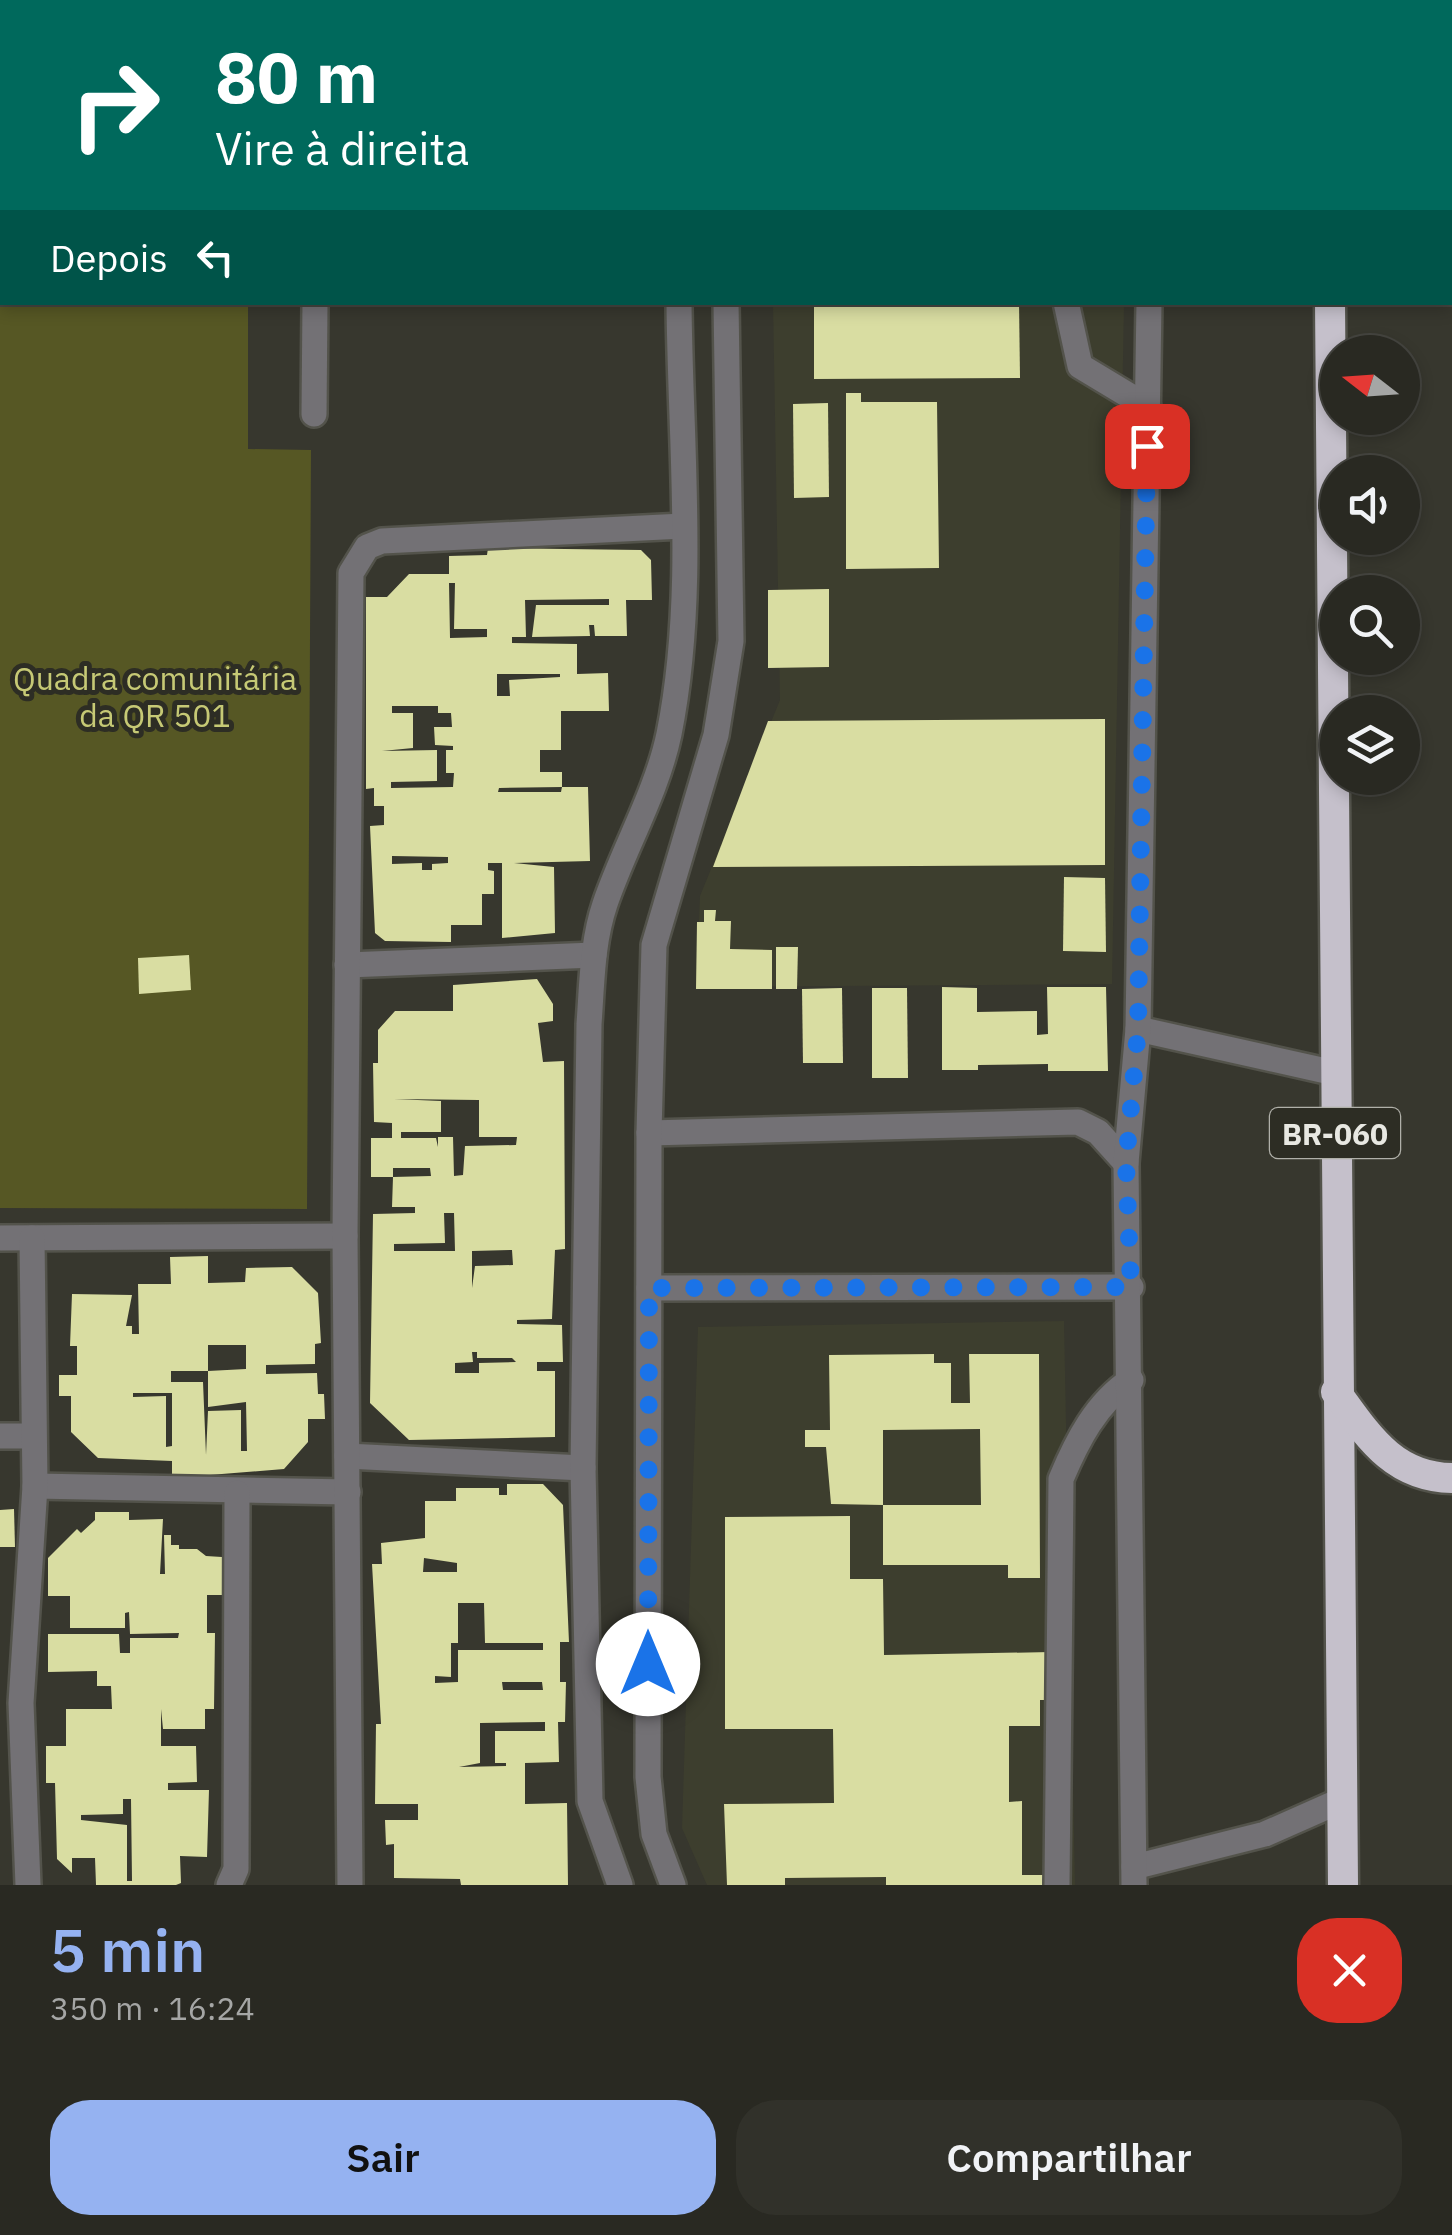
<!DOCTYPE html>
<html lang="pt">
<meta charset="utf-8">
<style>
body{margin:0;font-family:"IBM Plex Sans",sans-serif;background:#31312a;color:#f1f3f6;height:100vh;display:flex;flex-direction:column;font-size:38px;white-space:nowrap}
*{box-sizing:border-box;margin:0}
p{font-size:32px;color:#a5a6a5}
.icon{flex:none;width:55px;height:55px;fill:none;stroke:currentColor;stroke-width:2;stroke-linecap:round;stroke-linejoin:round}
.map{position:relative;height:1885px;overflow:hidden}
.side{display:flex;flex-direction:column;background:#292922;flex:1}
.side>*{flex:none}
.banner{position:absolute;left:0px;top:0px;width:1452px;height:305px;box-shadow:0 5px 15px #0003,0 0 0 2px #454540;background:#00695c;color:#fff;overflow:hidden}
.needle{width:65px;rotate:287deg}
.tools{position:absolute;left:1320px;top:335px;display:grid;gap:20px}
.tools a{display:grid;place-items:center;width:100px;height:100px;border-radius:50%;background:#292922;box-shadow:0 5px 15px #0003,0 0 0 2px #454540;font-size:50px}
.pin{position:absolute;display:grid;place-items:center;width:85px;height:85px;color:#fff;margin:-42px;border-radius:20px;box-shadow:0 5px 15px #0006}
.me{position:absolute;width:110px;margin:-55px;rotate:0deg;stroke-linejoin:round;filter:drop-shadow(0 0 8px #0008)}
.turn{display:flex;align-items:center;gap:35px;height:210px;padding:0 50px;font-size:45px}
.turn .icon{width:130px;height:130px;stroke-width:2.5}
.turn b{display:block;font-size:70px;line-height:85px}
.then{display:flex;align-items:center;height:95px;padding:0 50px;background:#0003;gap:20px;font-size:38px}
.round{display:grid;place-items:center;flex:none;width:105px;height:105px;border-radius:40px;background:#31312a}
.head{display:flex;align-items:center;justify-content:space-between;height:170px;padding:0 50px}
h1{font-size:60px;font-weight:600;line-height:75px;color:#95b2f1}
.primary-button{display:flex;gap:20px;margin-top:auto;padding:20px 50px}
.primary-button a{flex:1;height:115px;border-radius:40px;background:#95b2f1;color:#111;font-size:40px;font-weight:600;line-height:115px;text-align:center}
.primary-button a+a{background:#31312a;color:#f1f3f6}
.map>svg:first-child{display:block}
</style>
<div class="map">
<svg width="1452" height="1885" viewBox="0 0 1452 1885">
<rect width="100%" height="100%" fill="#37372e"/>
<g fill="#3d3e2e">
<polygon points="773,303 1124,303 1112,984 696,987 700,896 780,700"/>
<polygon points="1064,1321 1075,1885 707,1885 682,1828 698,1327"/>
</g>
<polygon fill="#565724" points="0,168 2,302 248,303 248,449 311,450 307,1209 0,1208"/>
<g fill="#d9dda2" fill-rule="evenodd">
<polygon points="814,302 1019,302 1020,378 814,379"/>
<polygon points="846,393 861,393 861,402 937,402 939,568 846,569"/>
<polygon points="828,403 829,497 794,498 793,404"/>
<path d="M488,548L641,550L651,560L652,600H626L627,636H595L594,625H589L590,636L532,637L536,605H609V599L525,600L526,637H512V643L577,644V674L608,673L609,711H561V750H540V772H562V787H588L590,861L514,863L554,867L555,933L502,938V863H488V870L494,871V894H482V925H451V942L385,941L375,933L370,826L384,825V806H374V788L366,789V597H387L409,574H449V556L487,555ZM449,583H455L454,629H487V637L450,638ZM497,674H560V677L509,680L510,696H497ZM392,706H438V713H451L452,727H434L435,745L453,746V750H446V773H454L453,787L391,788V782L437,781V750L382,751L413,748V713H392ZM562,787L561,792H498L499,788ZM392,856L448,857V863L432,864V870H422V863L392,864Z"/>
<polygon points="829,589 829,667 768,668 768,590"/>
<polygon points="1105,719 1105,865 713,867 768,721"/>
<polygon points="1064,877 1105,878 1106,952 1063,951"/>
<polygon points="704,910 716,910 715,921 731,921 730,949 772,950 772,989 696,989 697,922 704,922"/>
<polygon points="776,947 798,947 797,989 776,989"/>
<polygon points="189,955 191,990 139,994 138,958"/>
<path d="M537,979L553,1004V1021L538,1023L543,1062L564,1061L565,1249L555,1250L552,1319L517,1320V1324L562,1325L563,1362H537V1371H555V1437L409,1440L370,1403L373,1214L415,1213V1207H392L393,1177H371V1138H392V1123L374,1122L373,1063H378V1030L395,1011H453V985ZM394,1099L479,1100V1137H517L516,1145L465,1146L463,1175L454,1176L453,1137H438V1147L436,1138H401V1132H441V1101ZM393,1168H430L431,1176L393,1177ZM444,1213H454L455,1251H394V1244L445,1243ZM512,1250L513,1265L475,1266L472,1288V1251ZM472,1352H477V1358H512L516,1362L479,1363V1373H455V1363L473,1362Z"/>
<polygon points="942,987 977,988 977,1012 1037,1011 1037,1035 1048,1034 1047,987 1106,987 1108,1071 1048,1071 1048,1064 978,1065 978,1070 942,1070"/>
<polygon points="842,988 843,1063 803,1063 802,989"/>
<polygon points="872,988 907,988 908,1078 872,1078"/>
<path d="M208,1256V1283L245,1282L246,1268L292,1267L318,1293L321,1343L315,1344V1364L266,1365V1374L317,1373L318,1394H324L325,1419H308V1442L284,1469L172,1478V1461L98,1458L71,1432V1396H59V1375H77V1346H70L72,1294L132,1295L126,1326H132V1334H139L138,1284H171L170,1257ZM208,1345H246V1369L208,1371ZM171,1371H208V1407L246,1402L247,1451H241V1410L208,1411L206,1455L203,1382H171ZM133,1393H172V1446L166,1447V1396L133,1397Z"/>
<polygon points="934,1354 934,1363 951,1363 951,1403 970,1403 969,1354 1039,1354 1040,1578 1008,1578 1008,1565 883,1565 883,1505 981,1505 980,1429 883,1430 883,1505 831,1504 826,1447 805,1447 805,1430 830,1430 829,1355"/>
<path d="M507,1484H543L563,1505L569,1642H560V1682H566L565,1722H558L559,1762L525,1763V1804L567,1803L568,1885H461L460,1879L394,1878V1844L386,1845L385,1820H418V1804H375L376,1724H381L372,1564H382L381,1543L425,1538V1501H456V1488H499V1495H507ZM424,1558L457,1563V1572H423ZM458,1603H484L485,1643H543V1650H458V1682L435,1683V1676L451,1677V1643H458ZM502,1682H542L543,1690H503ZM545,1722V1731H495V1763H506V1766L459,1767L480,1763V1723Z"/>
<polygon points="14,1509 15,1547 0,1547 0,1510"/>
<path d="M95,1512H129V1520L163,1519L160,1574H165L164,1535H171V1545H179V1549H197L206,1556L222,1557L223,1595H207V1633H215L214,1709H205V1729H163L161,1709V1746H196L197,1782L168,1783V1790H209L207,1857L180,1856L181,1883L176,1885H96L95,1858H72V1873L57,1859L55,1783H46V1746H66V1709H112L111,1686H97V1671L48,1672V1634H119L120,1653H130V1638H178L179,1633L130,1634L129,1612L125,1613V1628H70V1596H48V1558L77,1529L81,1533L95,1520ZM123,1799H131L132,1881H127V1825L81,1820V1815L123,1814Z"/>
<polygon points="850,1516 850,1579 883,1579 884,1655 1051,1652 1051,1700 1040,1700 1040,1726 1009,1726 1009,1802 1022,1801 1022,1875 1044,1875 1044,1885 886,1885 886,1877 785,1878 785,1885 727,1885 724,1804 834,1803 833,1729 725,1729 725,1517"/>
</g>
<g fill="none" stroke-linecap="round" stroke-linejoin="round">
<defs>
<g id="minor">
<polyline points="22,0 22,2"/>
<polyline points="462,0 462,2"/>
<polyline points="677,0 677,2"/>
<polyline points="213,2 213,0"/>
<polyline points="726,2 726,0"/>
<polyline points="0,179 2,179"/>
<polyline points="1066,302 1080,366 1148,407"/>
<polyline points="314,414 315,302"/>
<polyline points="347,965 594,955"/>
<polyline points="1138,1029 1335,1073"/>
<polyline points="649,1133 1078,1122 1098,1132 1126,1163"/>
<polyline points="0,1238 345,1236"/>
<polyline points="649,1288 1131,1287"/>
<polyline points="0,1436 33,1436"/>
<polyline points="347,1456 583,1468"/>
<polyline points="35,1486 348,1492"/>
<polyline points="1134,1867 1265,1834 1342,1800"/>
<polyline points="28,1885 21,1703 35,1486 32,1238"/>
<polyline points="229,1885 236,1869 237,1493"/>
<polyline points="350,1885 345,1236 351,573 367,547 382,541 683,526"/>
<path d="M620,1885L590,1801L583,1468L589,1024C592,984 592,942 605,904C624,848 657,792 669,734C697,594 680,444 679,302"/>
<polyline points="673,1885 654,1834 648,1777 649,1133 654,945 716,735 731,641 726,302"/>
<path d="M1057,1885L1061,1479C1077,1441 1096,1403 1131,1380"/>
<polyline points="1134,1885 1126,1163 1138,1029 1149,302"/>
</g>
<g id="highway">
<polyline points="1301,0 1302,2"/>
<polyline points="1329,2 1329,0"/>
<polyline points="1330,302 1343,1885"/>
<path d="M1336,1392C1368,1436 1393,1477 1452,1478"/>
</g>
</defs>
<use href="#minor" stroke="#53534b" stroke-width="30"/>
<use href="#highway" stroke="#53534b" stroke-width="35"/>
<use href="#minor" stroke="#737175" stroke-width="25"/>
<use href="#highway" stroke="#c5c0cb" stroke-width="30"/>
</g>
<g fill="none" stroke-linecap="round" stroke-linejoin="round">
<polyline stroke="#1a73e8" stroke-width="18" stroke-dasharray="0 32.4" points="648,1664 649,1288 1131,1287 1126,1163 1138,1029 1147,446"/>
</g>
<g text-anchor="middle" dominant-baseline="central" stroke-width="10" stroke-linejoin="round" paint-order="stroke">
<rect fill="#2d2d24" stroke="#b0b0a9" stroke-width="2.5" x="1270" y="1108" width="130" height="50" rx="8"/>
<g font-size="30" font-weight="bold" fill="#e8e8e2">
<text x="1335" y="1133">BR-060</text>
</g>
<g font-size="32" fill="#c6c975" stroke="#2d2d24">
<text x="155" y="678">Quadra comunitária<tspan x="155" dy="37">da QR 501</tspan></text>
</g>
</g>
</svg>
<div class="tools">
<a><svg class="needle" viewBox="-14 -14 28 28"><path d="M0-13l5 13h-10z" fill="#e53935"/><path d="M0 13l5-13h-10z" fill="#a5a6a5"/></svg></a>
<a><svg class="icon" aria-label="sound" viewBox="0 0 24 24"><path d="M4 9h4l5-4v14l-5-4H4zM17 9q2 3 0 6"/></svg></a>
<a><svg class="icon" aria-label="search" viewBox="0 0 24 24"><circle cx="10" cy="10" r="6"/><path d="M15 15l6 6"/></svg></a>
<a><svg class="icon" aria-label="layers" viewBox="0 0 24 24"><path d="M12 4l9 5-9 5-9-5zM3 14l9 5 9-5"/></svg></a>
</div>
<div class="pin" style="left:1147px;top:446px;background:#d93025"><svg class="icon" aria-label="arrive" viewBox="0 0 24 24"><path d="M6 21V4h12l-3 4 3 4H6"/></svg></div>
<svg class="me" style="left:648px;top:1664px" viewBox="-20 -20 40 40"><circle r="19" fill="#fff"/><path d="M0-13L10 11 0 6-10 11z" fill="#1a73e8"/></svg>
<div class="banner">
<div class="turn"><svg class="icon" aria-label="right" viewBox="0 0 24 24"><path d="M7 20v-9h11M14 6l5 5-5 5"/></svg><div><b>80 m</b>Vire à direita</div></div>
<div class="then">Depois<svg class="icon" aria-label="left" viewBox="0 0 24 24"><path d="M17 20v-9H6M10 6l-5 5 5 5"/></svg></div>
</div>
</div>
<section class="side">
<div class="head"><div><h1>5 min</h1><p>350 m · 16:24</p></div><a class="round" style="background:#d93025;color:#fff"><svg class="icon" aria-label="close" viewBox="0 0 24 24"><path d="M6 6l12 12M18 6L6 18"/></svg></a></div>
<div class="primary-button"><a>Sair</a><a>Compartilhar</a></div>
</section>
